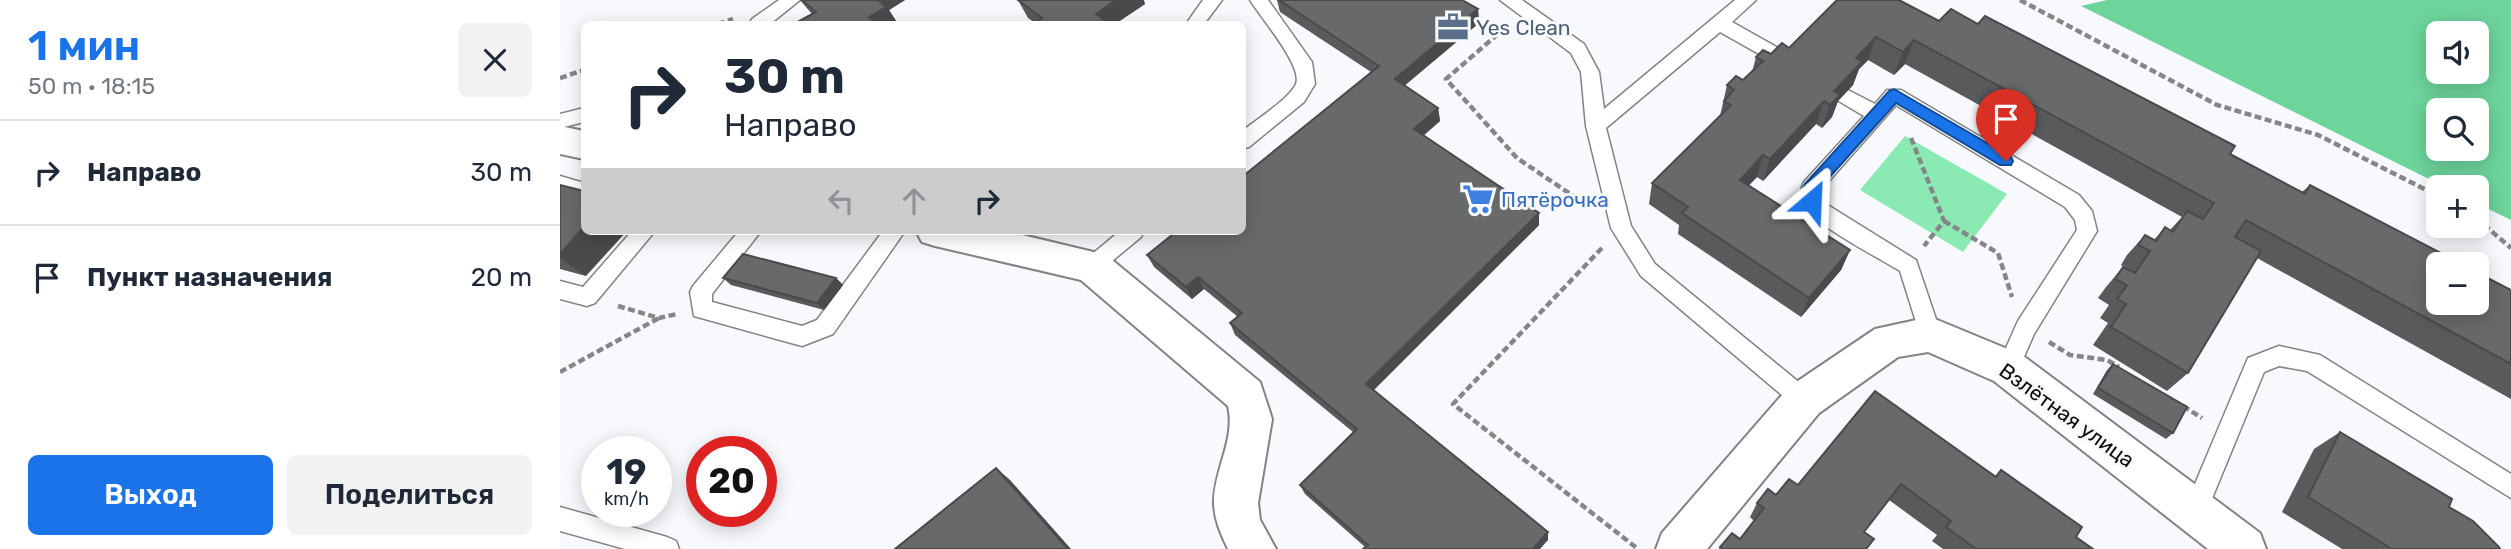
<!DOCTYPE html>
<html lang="ru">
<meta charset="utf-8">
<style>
body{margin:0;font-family:Rubik,sans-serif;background:#f2f2f3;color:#1f2937;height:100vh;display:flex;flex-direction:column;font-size:26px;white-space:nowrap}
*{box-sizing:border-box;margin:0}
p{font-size:23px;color:#747a83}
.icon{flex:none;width:38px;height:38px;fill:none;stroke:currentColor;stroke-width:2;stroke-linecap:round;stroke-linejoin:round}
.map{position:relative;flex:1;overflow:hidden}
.drawer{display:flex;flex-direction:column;background:#fff;width:560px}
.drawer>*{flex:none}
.guide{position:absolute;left:21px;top:21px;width:665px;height:214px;border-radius:10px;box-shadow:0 4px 18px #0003;background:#fff;color:#1f2937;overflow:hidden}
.controls{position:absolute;left:1866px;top:21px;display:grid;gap:14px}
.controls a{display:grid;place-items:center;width:63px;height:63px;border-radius:10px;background:#fff;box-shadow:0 4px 18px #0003;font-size:35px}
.speed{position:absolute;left:21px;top:436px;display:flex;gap:14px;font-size:35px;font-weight:700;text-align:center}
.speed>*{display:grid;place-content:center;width:91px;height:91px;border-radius:50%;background:#fff;box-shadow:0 4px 18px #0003;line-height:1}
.speed small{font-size:18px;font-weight:400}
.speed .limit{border:10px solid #d22;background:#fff;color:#111}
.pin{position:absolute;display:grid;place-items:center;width:60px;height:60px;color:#fff;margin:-72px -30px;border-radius:50% 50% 50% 0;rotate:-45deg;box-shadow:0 0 7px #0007}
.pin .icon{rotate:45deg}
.me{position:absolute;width:77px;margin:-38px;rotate:26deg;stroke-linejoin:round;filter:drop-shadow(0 0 5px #0008)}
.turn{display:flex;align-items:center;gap:24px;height:147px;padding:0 28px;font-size:32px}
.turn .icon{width:91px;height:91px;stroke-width:2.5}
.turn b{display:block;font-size:49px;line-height:60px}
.lanes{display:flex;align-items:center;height:66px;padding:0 28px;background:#0003;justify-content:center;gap:35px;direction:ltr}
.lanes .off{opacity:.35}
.round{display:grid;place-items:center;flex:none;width:74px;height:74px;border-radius:10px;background:#f2f2f3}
.summary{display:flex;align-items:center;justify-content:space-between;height:119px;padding:0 28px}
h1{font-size:42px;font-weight:600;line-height:52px;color:#1a73e8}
.button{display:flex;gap:14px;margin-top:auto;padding:14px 28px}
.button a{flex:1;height:80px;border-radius:10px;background:#1a73e8;color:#fff;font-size:28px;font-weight:600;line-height:80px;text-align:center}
.button a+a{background:#f2f2f3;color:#1f2937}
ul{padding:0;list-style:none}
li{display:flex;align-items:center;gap:21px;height:105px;padding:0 28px;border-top:2px solid #e0e1e3}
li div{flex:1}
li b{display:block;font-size:26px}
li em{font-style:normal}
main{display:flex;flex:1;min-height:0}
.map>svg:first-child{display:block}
</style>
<main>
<section class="drawer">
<div class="summary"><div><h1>1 мин</h1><p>50 m · 18:15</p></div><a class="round"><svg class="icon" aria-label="close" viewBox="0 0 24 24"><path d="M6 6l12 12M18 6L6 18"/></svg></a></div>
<ul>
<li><svg class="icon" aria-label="right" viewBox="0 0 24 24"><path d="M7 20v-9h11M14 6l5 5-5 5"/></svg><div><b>Направо</b></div><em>30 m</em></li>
<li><svg class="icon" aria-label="arrive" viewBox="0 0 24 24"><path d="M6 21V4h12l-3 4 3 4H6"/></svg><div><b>Пункт назначения</b></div><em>20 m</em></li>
</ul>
<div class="button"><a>Выход</a><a>Поделиться</a></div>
</section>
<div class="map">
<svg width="1951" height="549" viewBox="0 0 1951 549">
<rect width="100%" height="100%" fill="#f8f9fc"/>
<polygon fill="#8beab4" points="1345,136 1447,194 1403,252 1300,190"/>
<path fill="#6dd49c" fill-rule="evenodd" d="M1547,0H1951V220L1916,203V187H1885L1521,6ZM1878,33H1916V72H1878ZM1878,110H1916V149H1878Z"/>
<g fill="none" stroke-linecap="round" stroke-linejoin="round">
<defs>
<g id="lane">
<polygon points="219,0 240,0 210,24 189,24 192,19"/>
<polygon points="643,0 662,0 644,24 626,24"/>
<path d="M690,0H708L752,62L755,84L744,102L689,147L682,149V131C695,121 730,98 736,84C743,66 701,18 690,0Z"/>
<polygon points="940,0 962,0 1024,44 1039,72 1044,109 1175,0 1196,0 1172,22 1236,58 1239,63 1236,68 1224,68 1160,32 1046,128 1071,226 1095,264 1252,393 1255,400 1252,407 1244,410 1236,407 1081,276 1051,228 1026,126 1021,72 1011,53"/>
<path d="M1284,88L1315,104L1327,90H1341L1519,195L1532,211L1537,231L1474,334L1456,375L1448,378L1440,375L1437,368L1458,321L1517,230L1515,220L1505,207L1336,105L1261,190L1262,199L1266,204L1356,260L1381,334L1378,341L1370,344L1362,341L1340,271C1319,258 1265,230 1250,213C1242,204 1238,193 1244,182L1304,116L1277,100L1275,95L1277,90Z"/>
<polygon points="24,108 24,122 0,128 0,114"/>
<polygon points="0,176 24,183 24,199 0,192"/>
<polygon points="72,231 95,231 35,303 27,306 0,299 0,281 23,287"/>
<polygon points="179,231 201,231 152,294 152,302 242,326 257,320 323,231 345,231 273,334 242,346 134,316 130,292 133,286"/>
<polygon points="560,231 584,231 581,237 539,272 532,275 525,272 522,266 525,260"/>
<polygon points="1719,346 1760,355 1951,474 1951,498 1747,371 1719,366 1704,372 1644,518 1636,522 1628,518 1624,510 1688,358"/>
<polygon points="0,507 107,537 116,541 119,549 65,549 0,531"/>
</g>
<g id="street">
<polygon points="0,126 24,131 24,159 0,154"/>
<path d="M356,231H446L546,255L700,382L712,419L698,503L700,520L716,549H668C661,534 654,519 654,502C654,470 676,438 668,406L521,280L375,246L362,242Z"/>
<polygon points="1370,317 1462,355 1700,533 1706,549 1648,549 1434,381 1368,352 1338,357 1259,413 1147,549 1096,549 1102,533 1229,387 1315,329"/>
</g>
</defs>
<use href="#lane" stroke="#838386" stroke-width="3"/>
<use href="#street" stroke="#838386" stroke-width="4"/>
<g stroke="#858688" stroke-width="4.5" stroke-dasharray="7 3.5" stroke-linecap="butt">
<polyline points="1460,0 1657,105 1758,135 1878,196"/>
<polyline points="158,24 173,19"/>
<polyline points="946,27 886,79 957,158 1025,204"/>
<polyline points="0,78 24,70"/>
<polyline points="1351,138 1384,221 1364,246"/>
<polyline points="1916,218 1951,248"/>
<polyline points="1384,221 1438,253 1452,297"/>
<polyline points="1042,248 893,404 1078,549"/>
<polyline points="58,306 99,318 117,314"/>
<polyline points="1489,342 1510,355 1547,360 1559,367"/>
<polyline points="0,372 99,318"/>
<polyline points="1623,406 1642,418"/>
</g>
<use href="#lane" fill="#fff" fill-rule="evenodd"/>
<use href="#street" fill="#fff" fill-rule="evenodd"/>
</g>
<g fill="#595a5c">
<polygon points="240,0 345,0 329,10 338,24 234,24 252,14"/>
<polygon points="458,0 585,4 555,24 473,24 475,23 468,18"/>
<polygon points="717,0 902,0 918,9 919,23 845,85 878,108 880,121 864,135 979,225 813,390 988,540 805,547 745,494 740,485 793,432 675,335 670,323 678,317 644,289 632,299 594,267 587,255 811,72 720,12"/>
<polygon points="1379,21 1670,154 1742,192 1750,185 1951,290 1951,399 1697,258 1628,373 1607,391 1533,345 1548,323 1540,318 1549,305 1538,298 1546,287 1563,267 1571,271 1561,265 1567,255 1585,235 1594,240 1605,227 1610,230 1622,217 1345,64 1334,75 1308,60 1299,69 1293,85 1278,101 1272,117 1262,128 1256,124 1203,181 1197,177 1189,185 1290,250 1281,270 1241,317 1118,234 1119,225 1089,204 1092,183 1160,116 1167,85 1183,80 1192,72 1196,57 1211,54 1229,48"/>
<polygon points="0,185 26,276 0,269"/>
<polygon points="163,278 276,278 283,285 264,310 171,285"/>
<polygon points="1553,364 1613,433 1606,439 1533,394 1547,370"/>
<polygon points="1780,432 1889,507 1940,549 1782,549 1722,512 1754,449"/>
<polygon points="1441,470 1516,537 1533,549 1383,549 1372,541 1377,535 1329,500 1304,532 1306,549 1159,549 1160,547 1180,539 1194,521 1190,517 1197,503 1238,485 1435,476"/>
</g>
<g fill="#494a4b">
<polygon points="315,0 345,0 329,10 338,24 315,24 309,17"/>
<polygon points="556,0 584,0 585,4 555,24 541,24 536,14"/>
<polygon points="918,9 919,23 837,92 835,79"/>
<polygon points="1316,37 1308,60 1299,69 1293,85 1278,101 1272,117 1262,128 1274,91 1296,58"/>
<polygon points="1354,40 1345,64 1334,75 1343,52"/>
<polygon points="1264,101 1256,124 1203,181 1210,159"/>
<polygon points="878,108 880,121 856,142 854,129"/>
<polygon points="1203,155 1197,177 1174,201 1180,180"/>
<polygon points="979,213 979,225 809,395 806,384"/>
<polygon points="24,227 24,231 67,231 26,276 0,258 0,254"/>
<polygon points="1290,250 1281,270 1241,317 1249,298"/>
<polygon points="638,277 644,289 632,299 626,287"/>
<polygon points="276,278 283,285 264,310 257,303"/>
<polygon points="436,468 450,480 511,549 508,549"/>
<polygon points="988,532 988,540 980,549 973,549"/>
</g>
<g fill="#68696b" stroke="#494a4b" stroke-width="2">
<polygon points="242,0 318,0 326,7 309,17 318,24 234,24 256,12"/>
<polygon points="458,0 556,0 536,14 550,24 473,24 482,18"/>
<polygon points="719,0 902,0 918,9 835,79 878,108 854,129 979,213 806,384 988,532 973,549 803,549 808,545 740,485 797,429 670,323 682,313 638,277 626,287 587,255 617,231 682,231 682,177 819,66"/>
<polygon points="1277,0 1339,0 1379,21 1391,9 1418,24 1425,16 1675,146 1670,154 1745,194 1750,185 1902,264 1878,264 1878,303 1916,303 1916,272 1951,290 1951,364 1686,220 1675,237 1701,251 1628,373 1551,327 1566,304 1557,299 1567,285 1555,279 1563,267 1575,273 1590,251 1578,245 1585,235 1596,241 1605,227 1613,232 1627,211 1643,219 1654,203 1354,40 1343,52 1316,37 1296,58 1302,62 1274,91 1280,95 1270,105 1264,101 1210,159 1203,155 1180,180 1290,250 1249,298 1122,213 1128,207 1092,183 1171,105 1164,101 1174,90 1167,85 1176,76 1183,80 1203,61 1196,57 1203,50 1211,54 1222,43 1229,48"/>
<polygon points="0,185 24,191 24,227 0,254"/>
<polygon points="183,254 276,278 257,303 163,278"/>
<polygon points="1553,364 1627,407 1613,433 1538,388"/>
<polygon points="1315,391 1436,477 1441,470 1522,527 1516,537 1533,549 1416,549 1386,527 1391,521 1341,484 1304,532 1314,539 1306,549 1163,549 1160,547 1172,533 1180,539 1204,508 1197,503 1208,489 1216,495 1229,479 1238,485"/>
<polygon points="1780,432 1892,499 1889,507 1913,521 1939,547 1940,549 1832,549 1748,497"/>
<polygon points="436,468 508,549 335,549"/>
</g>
<polygon fill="#1a73e8" stroke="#114b97" stroke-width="2" points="1334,89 1451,157 1453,161 1451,165 1440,165 1336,103 1258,190 1257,205 1246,205 1243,188 1245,184 1329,91"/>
<defs>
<symbol id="office-bare" viewBox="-9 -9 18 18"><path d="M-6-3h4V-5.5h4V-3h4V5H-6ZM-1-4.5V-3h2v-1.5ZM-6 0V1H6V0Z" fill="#5c6f8a" stroke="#f8f9fc" stroke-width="2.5" paint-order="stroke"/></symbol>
<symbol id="supermarket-bare" viewBox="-9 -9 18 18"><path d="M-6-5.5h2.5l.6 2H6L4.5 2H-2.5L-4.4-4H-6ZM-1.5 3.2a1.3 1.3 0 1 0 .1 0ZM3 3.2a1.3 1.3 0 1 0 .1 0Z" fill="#3f7fe0" stroke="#f8f9fc" stroke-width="2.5" paint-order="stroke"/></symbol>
</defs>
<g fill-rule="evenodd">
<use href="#office-bare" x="871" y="5" width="44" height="44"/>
<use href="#supermarket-bare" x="896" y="177" width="44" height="44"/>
</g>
<g text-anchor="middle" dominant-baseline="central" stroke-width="6" stroke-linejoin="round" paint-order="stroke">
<g font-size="21" fill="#4e5e75" stroke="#f8f9fc" text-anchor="start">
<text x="916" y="27">Yes Clean</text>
</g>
<g font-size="21" fill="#366cbe" stroke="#f8f9fc" text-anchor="start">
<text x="941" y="199">Пятёрочка</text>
</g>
<g font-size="21" fill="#0c0c0d" stroke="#f8f9fc">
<text transform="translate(1507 415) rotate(36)">Взлётная улица</text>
</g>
</g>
</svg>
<div class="controls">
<a><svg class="icon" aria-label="sound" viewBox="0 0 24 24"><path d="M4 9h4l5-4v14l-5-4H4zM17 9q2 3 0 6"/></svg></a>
<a><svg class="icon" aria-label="search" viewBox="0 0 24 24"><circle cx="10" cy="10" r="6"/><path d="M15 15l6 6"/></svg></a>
<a>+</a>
<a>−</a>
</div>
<div class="speed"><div>19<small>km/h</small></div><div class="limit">20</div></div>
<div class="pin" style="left:1446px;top:161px;background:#d93025"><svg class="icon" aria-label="arrive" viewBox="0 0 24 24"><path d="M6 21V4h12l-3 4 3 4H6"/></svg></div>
<svg class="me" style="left:1252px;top:201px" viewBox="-20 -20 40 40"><path d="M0-17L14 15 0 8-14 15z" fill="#1a73e8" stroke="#fff" stroke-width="4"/></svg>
<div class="guide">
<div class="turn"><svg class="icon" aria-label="right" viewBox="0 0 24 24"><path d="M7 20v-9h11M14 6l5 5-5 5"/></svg><div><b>30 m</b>Направо</div></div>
<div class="lanes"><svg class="icon off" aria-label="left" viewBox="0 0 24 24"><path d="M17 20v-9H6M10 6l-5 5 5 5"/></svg><svg class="icon off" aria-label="ahead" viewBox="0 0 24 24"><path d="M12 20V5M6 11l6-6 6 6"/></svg><svg class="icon" aria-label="right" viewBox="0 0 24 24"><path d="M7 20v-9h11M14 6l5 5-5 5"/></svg></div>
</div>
</div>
</main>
